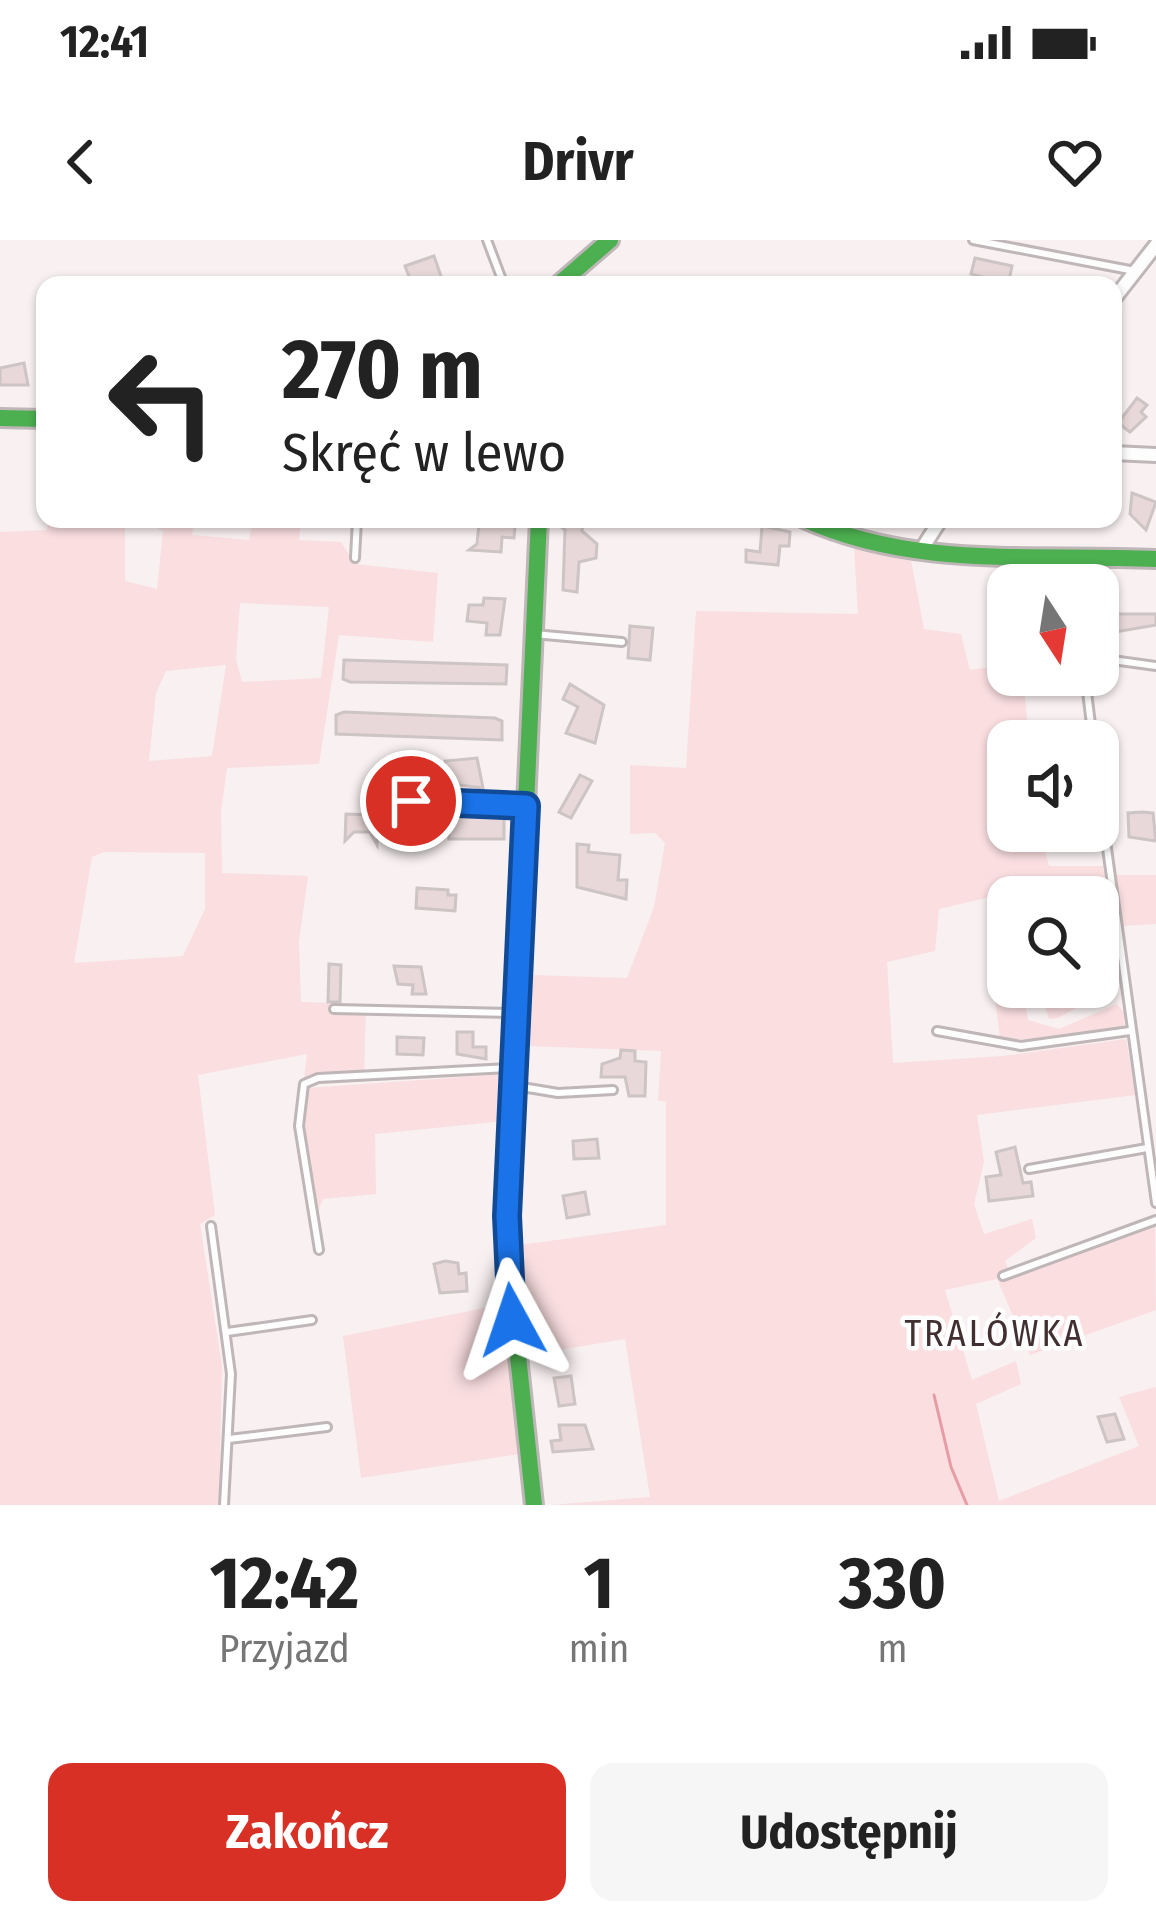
<!DOCTYPE html>
<html lang="pl">
<meta charset="utf-8">
<style>
body{margin:0;font-family:"Fira Sans Condensed",sans-serif;background:#f6f6f6;color:#222;height:100vh;display:flex;flex-direction:column;font-size:45px;white-space:nowrap}
*{box-sizing:border-box;margin:0}
p{font-size:39px;color:#767676}
.icon{flex:none;width:66px;height:66px;fill:none;stroke:currentColor;stroke-width:2;stroke-linecap:round;stroke-linejoin:round}
.map{position:relative;height:1265px;overflow:hidden}
.side{display:flex;flex-direction:column;background:#fff;flex:1}
.side>*{flex:none}
.top-card{position:absolute;left:36px;top:36px;width:1086px;height:252px;border-radius:24px;box-shadow:0 3px 9px #0004;background:#fff;color:#222;overflow:hidden}
.needle{width:78px;rotate:168deg}
.tools{position:absolute;left:987px;top:324px;display:grid;gap:24px}
.tools a{display:grid;place-items:center;width:132px;height:132px;border-radius:24px;background:#fff;box-shadow:0 3px 9px #0004;font-size:60px}
.pin{position:absolute;display:grid;place-items:center;width:102px;height:102px;color:#fff;margin:-51px;border:6px solid #fff;border-radius:50%;box-shadow:0 3px 12px #0007}
.me{position:absolute;width:132px;margin:-66px;rotate:355deg;stroke-linejoin:round;filter:drop-shadow(0 0 9px #0008)}
.turn{display:flex;align-items:center;gap:42px;height:252px;padding:0 48px;font-size:54px}
.turn .icon{width:156px;height:156px;stroke-width:2.5}
.turn b{display:block;font-size:84px;line-height:102px}
.eta{display:flex;justify-content:space-evenly;align-items:center;height:204px;text-align:center}
.eta b{font-size:72px;font-weight:700;line-height:84px}
.button{display:flex;gap:24px;margin-top:auto;padding:24px 48px}
.button a{flex:1;height:138px;border-radius:24px;background:#d93025;color:#fff;font-size:48px;font-weight:700;line-height:138px;text-align:center}
.button a+a{background:#f6f6f6;color:#222}
.status{display:flex;justify-content:space-between;align-items:center;height:84px;padding:0 60px;background:#fff;direction:ltr}
.status svg{height:33px;fill:currentColor}
header{display:flex;justify-content:space-between;align-items:center;height:156px;padding:0 48px;background:#fff;font-size:54px;font-weight:700}
.map>svg:first-child{display:block}
</style>
<div class="status"><b>12:41</b><svg viewBox="0 0 49 12"><path d="M0 12V9h3v3zM5 12V6h3v6zM10 12V3h3v9zM15 12V0h3v12zM26 1h20v11H26zM47 4h2v5h-2z"/></svg></div>
<header><svg class="icon" aria-label="back" viewBox="0 0 24 24"><path d="M15 5l-7 7 7 7"/></svg>Drivr<svg class="icon" aria-label="heart" viewBox="0 0 24 24"><path d="M12 20l-8-8c-3-5 5-10 8-4 3-6 11-1 8 4z"/></svg></header>
<div class="map">
<svg width="1156" height="1265" viewBox="0 0 1156 1265">
<rect width="100%" height="100%" fill="#f8f0f1"/>
<g fill="#fadee0" fill-rule="evenodd">
<path d="M48,279H125V341L157,349L163,291L139,279H195L192,295L249,300L253,279H301L299,300L341,302L355,324L438,333L433,402L339,395L319,524L227,528L221,572L222,633L308,636L299,701L301,762L366,764L364,833L304,839L307,814L198,835L215,975L200,984L222,1126L219,1265H0V292L47,290ZM240,363L329,367L321,438L242,442L236,419ZM226,425L212,516L149,521L156,453L166,431ZM104,612L205,613V669L183,716L74,723L92,617Z"/>
<polygon points="854,307 911,320 924,389 961,394 970,430 1008,424 1008,435 1023,435 1029,501 1008,501 1008,591 1040,591 1049,626 1103,626 1120,744 1058,778 1049,779 1038,747 1098,747 1098,657 1019,657 1016,651 939,669 935,711 887,722 893,823 1003,816 1126,799 1136,855 977,875 984,922 974,964 984,994 1032,979 1036,998 1005,1021 1012,1038 1155,985 1156,1070 1030,1115 997,1039 945,1050 972,1140 1016,1121 1021,1144 976,1164 999,1261 1139,1206 1119,1157 1156,1147 1156,1265 550,1265 650,1257 625,1099 523,1116 513,1006 666,985 666,862 658,860 661,811 529,806 531,735 627,738 654,667 665,603 655,593 630,594 630,525 686,528 696,371 858,374"/>
<polygon points="1114,635 1156,635 1156,684 1123,686"/>
<polygon points="1008,724 1008,747 1023,747 1028,780 1059,789 1117,764 1125,773 1124,787 1032,800 1000,798 991,725"/>
<polygon points="506,834 504,881 375,894 376,954 323,959 316,976 308,963 313,958 304,884 308,848"/>
<polygon points="505,1064 520,1214 361,1238 343,1096"/>
</g>
<g fill="none" stroke-linecap="round" stroke-linejoin="round">
<polyline stroke="#e69ca5" stroke-width="3" points="934,1155 951,1227 967,1265"/>
</g>
<g fill="#e8d8d9" stroke="#cdc4c5" stroke-width="3">
<polygon points="434,16 442,39 412,44 405,26"/>
<polygon points="975,18 1012,26 1008,45 993,45 994,40 971,34"/>
<polygon points="24,123 28,145 0,145 0,128"/>
<polygon points="1137,158 1147,165 1141,172 1146,177 1130,192 1118,183"/>
<polygon points="1132,253 1156,262 1146,290 1130,274"/>
<polygon points="552,279 576,284 583,279 582,291 597,304 596,318 579,322 577,352 563,350 565,290"/>
<polygon points="479,283 515,286 514,298 502,297 501,312 469,310 477,304"/>
<polygon points="762,286 790,292 789,306 780,306 778,325 746,322 746,310 760,312"/>
<polygon points="484,358 505,359 500,395 486,395 487,383 467,381 469,365 483,365"/>
<polygon points="1112,374 1156,374 1156,385 1098,395 1098,376"/>
<polygon points="630,386 653,388 650,420 628,418"/>
<polygon points="344,420 507,425 506,444 350,442 343,439"/>
<polygon points="570,444 604,465 595,503 566,493 578,467 563,459"/>
<polygon points="344,472 495,478 502,481 502,500 336,494 336,475"/>
<polygon points="477,518 483,548 444,543 445,521"/>
<polygon points="580,535 592,541 571,578 559,572"/>
<polygon points="1143,572 1153,573 1156,601 1129,597 1128,573"/>
<polygon points="346,574 373,575 373,582 378,582 377,605 370,592 354,592 345,601"/>
<rect x="449" y="574" width="55" height="25"/>
<polygon points="577,604 589,605 588,612 620,615 618,640 627,640 626,659 577,647"/>
<polygon points="417,648 448,650 448,655 456,655 455,671 416,668"/>
<polygon points="329,724 341,725 340,762 328,762"/>
<polygon points="394,726 421,727 426,754 412,754 413,745 398,744"/>
<polygon points="457,792 473,792 473,807 486,807 486,819 457,814"/>
<polygon points="397,797 424,798 423,815 397,814"/>
<polygon points="621,810 635,811 635,821 646,822 645,856 629,856 625,837 601,837 602,824 620,818"/>
<polygon points="597,899 599,918 574,919 573,901"/>
<polygon points="1015,907 1023,943 1031,942 1033,956 989,961 986,937 1001,935 996,912"/>
<polygon points="585,952 589,974 567,978 563,956"/>
<polygon points="445,1021 458,1023 459,1034 466,1033 467,1051 440,1053 434,1024"/>
<polygon points="571,1136 575,1164 559,1166 554,1138"/>
<polygon points="1115,1174 1124,1199 1107,1202 1098,1177"/>
<polygon points="559,1185 585,1185 593,1209 553,1212 551,1201 561,1200"/>
</g>
<g fill="none" stroke-linecap="round" stroke-linejoin="round">
<defs>
<g id="lane">
<polyline points="487,0 504,45"/>
<polyline points="973,0 1135,31"/>
<polyline points="355,318 357,279"/>
<polyline points="1071,318 1074,345"/>
<polyline points="534,394 622,402"/>
<polyline points="1098,418 1156,426"/>
<polyline points="1085,435 1093,501"/>
<polyline points="1098,543 1156,963"/>
<polyline points="393,566 411,561 523,566"/>
<polyline points="334,769 511,773"/>
<polyline points="937,791 1021,806 1130,791"/>
<polyline points="516,846 558,853 613,850"/>
<polyline points="1029,929 1147,908"/>
<polyline points="211,986 231,1134 224,1265"/>
<polyline points="319,1010 299,886 304,844 318,838 509,828"/>
<polyline points="1003,1036 1156,980"/>
<polyline points="227,1092 312,1080"/>
<polyline points="229,1199 327,1187"/>
</g>
<g id="street">
<polyline points="1113,60 1156,5"/>
<polyline points="1113,213 1156,215"/>
<polyline points="920,312 941,279"/>
</g>
<g id="fast">
<polyline points="558,45 610,0"/>
<polyline points="0,178 45,179"/>
<path d="M804,279C917,330 1036,313 1156,319"/>
<polyline points="534,1265 506,1005 539,279"/>
</g>
</defs>
<use href="#lane" stroke="#bfb6b7" stroke-width="12"/>
<use href="#street" stroke="#bfb6b7" stroke-width="18"/>
<use href="#fast" stroke="#bfb6b7" stroke-width="22"/>
<use href="#lane" stroke="#fefdfd" stroke-width="6"/>
<use href="#street" stroke="#fefdfd" stroke-width="12"/>
<use href="#fast" stroke="#4caf50" stroke-width="16"/>
</g>
<g fill="none" stroke-linecap="round" stroke-linejoin="round">
<defs>
<polyline id="route" points="411,561 526,566 507,976 512,1080"/>
</defs>
<use href="#route" stroke="#114b97" stroke-width="30"/>
<use href="#route" stroke="#1a73e8" stroke-width="21"/>
</g>
<g text-anchor="middle" dominant-baseline="central" stroke-width="9" stroke-linejoin="round" paint-order="stroke">
<g font-size="36" letter-spacing="3" fill="#422f31" stroke="#fefefe">
<text x="995" y="1094">TRALÓWKA</text>
</g>
</g>
</svg>
<div class="tools">
<a><svg class="needle" viewBox="-14 -14 28 28"><path d="M0-13l5 13h-10z" fill="#e53935"/><path d="M0 13l5-13h-10z" fill="#767676"/></svg></a>
<a><svg class="icon" aria-label="sound" viewBox="0 0 24 24"><path d="M4 9h4l5-4v14l-5-4H4zM17 9q2 3 0 6"/></svg></a>
<a><svg class="icon" aria-label="search" viewBox="0 0 24 24"><circle cx="10" cy="10" r="6"/><path d="M15 15l6 6"/></svg></a>
</div>
<div class="pin" style="left:411px;top:561px;background:#d93025"><svg class="icon" aria-label="arrive" viewBox="0 0 24 24"><path d="M6 21V4h12l-3 4 3 4H6"/></svg></div>
<svg class="me" style="left:512px;top:1080px" viewBox="-20 -20 40 40"><path d="M0-17L14 15 0 8-14 15z" fill="#1a73e8" stroke="#fff" stroke-width="4"/></svg>
<div class="top-card">
<div class="turn"><svg class="icon" aria-label="left" viewBox="0 0 24 24"><path d="M17 20v-9H6M10 6l-5 5 5 5"/></svg><div><b>270 m</b>Skręć w lewo</div></div>
</div>
</div>
<section class="side">
<div class="eta">
<div><b>12:42</b><p>Przyjazd</p></div>
<div><b>1</b><p>min</p></div>
<div><b>330</b><p>m</p></div>
</div>
<div class="button"><a>Zakończ</a><a>Udostępnij</a></div>
</section>
